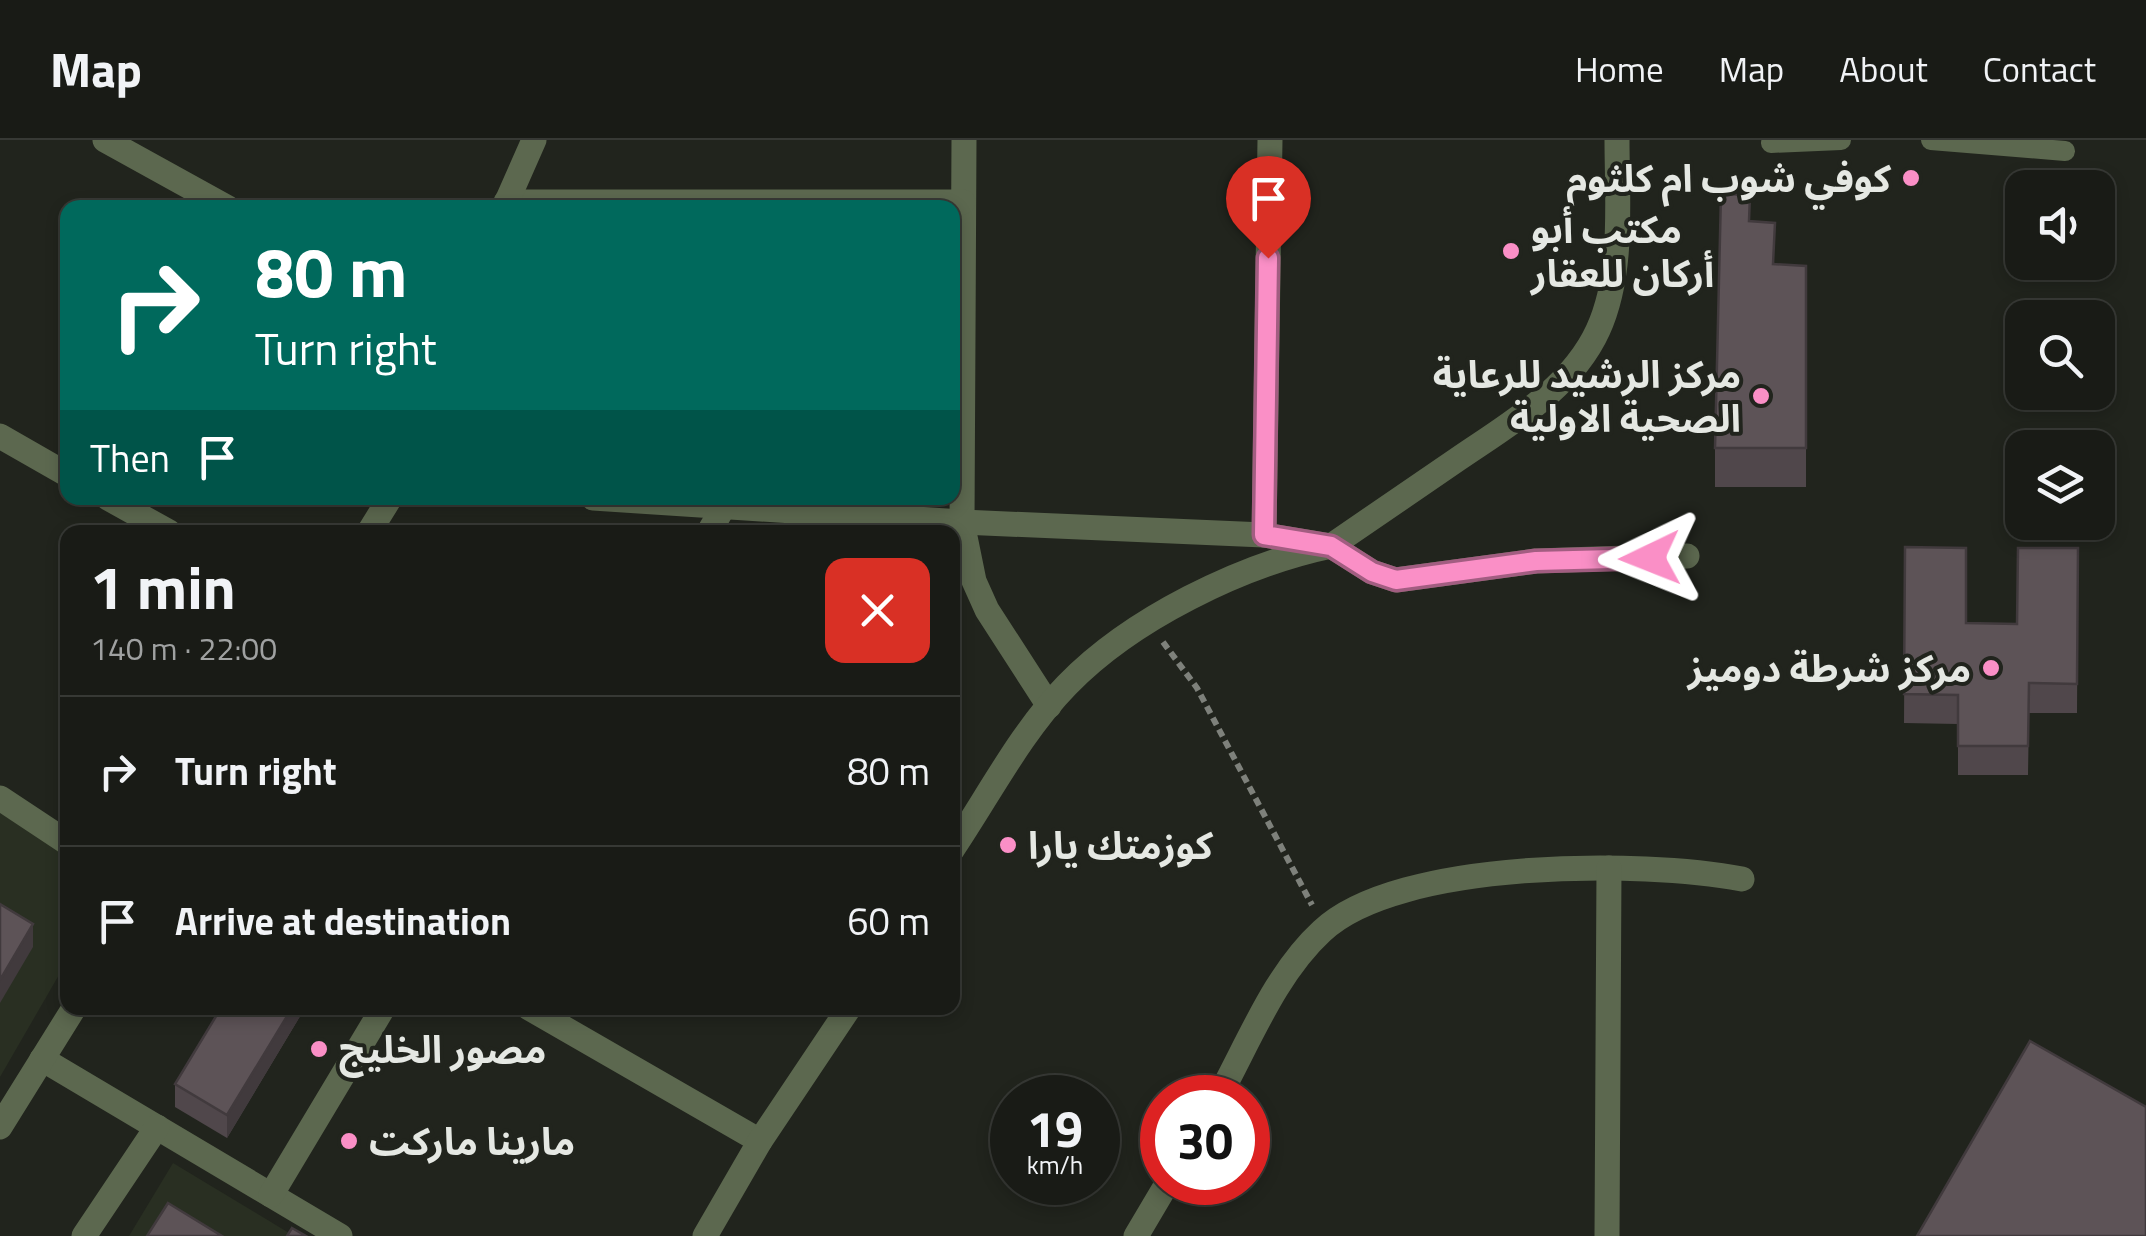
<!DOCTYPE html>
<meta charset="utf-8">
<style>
body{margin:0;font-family:"Titillium Web","Noto Sans Arabic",sans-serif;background:#22241f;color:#f1f3f6;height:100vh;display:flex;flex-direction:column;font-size:38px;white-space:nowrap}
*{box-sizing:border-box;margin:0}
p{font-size:32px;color:#9fa1a1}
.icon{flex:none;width:55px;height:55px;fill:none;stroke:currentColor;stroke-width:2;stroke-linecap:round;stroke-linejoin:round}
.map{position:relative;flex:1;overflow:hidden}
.details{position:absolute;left:60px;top:385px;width:900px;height:490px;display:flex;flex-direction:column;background:#191b16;border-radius:20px;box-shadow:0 5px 15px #0003,0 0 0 2px #373935}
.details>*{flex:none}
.top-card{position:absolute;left:60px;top:60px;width:900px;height:305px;border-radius:20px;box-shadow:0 5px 15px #0003,0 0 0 2px #373935;background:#00695c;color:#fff;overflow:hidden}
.fabs{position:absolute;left:2005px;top:30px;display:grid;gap:20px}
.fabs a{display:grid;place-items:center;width:110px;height:110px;border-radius:20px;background:#191b16;box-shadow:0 5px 15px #0003,0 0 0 2px #373935;font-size:50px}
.speed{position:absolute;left:990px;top:935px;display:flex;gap:20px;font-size:50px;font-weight:700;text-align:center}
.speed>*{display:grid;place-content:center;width:130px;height:130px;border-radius:50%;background:#191b16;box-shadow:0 5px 15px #0003,0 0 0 2px #373935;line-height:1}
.speed small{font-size:25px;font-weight:400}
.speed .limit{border:15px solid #d22;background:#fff;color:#111}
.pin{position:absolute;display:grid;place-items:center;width:85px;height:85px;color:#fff;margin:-102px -42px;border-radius:50% 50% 50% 0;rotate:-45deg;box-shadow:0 0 10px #0007}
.pin .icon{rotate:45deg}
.me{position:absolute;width:110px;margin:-55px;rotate:268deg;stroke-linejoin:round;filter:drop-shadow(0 0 8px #0008)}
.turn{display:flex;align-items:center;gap:35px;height:210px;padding:0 30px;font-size:45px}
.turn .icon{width:130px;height:130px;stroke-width:2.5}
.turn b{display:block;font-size:70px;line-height:85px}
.then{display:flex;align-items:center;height:95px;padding:0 30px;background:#0003;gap:20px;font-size:38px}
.round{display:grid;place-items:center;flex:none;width:105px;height:105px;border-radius:20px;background:#22241f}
.headline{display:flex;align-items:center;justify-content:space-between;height:170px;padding:0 30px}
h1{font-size:60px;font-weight:700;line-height:75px}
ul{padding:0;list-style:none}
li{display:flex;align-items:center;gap:30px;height:150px;padding:0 30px;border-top:2px solid #373935}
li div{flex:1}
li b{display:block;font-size:38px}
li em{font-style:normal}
header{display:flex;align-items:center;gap:60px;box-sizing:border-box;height:140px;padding:0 50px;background:#191b16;border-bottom:2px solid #373935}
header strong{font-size:48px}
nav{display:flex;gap:55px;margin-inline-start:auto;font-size:35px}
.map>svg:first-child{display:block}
</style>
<header>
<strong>Map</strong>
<nav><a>Home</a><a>Map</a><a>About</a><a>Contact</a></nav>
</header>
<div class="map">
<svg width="2146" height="1096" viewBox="0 0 2146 1096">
<rect width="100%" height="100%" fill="#21241d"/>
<g fill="#292f22">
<polygon points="0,673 68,713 67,821 0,937"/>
<polygon points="173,1023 294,1096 129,1096"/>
</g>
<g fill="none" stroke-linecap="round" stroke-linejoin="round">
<polyline stroke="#7e817b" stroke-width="6" stroke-dasharray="8 5" stroke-linecap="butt" points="1163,502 1197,548 1312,765"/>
<g stroke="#5c684f" stroke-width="20">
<polyline points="1931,0 2065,11"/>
<polyline points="1771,3 1841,0"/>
</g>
<g stroke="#5c684f" stroke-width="25">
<polyline points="105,0 228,68"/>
<polyline points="964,0 962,382 974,441 987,470 1049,566"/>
<polyline points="506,62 963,62"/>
<polyline points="504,68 534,0"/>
<polyline points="0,296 68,335"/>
<polyline points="108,358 169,392"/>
<polyline points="593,358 962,382 1264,395 1331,406 1372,432 1396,440 1536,421 1687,416"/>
<polyline points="369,392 390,358"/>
<polyline points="709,392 724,366"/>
<polyline points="1264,395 1270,0"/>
<polyline points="0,658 68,703"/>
<path d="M952,710C989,655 1021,592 1067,545C1131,479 1241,425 1331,406C1373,377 1415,348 1458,319C1509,284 1571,249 1598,190C1624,133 1617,61 1617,0"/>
<polyline points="529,868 760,1001"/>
<polyline points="42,919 340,1096"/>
<path d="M1218,958C1249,902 1275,834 1322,791C1398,719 1644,720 1742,739"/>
<polyline points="0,987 74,868"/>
<polyline points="271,1055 383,868"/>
<polyline points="84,1096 157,987"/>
<polyline points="705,1096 760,1001 849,868"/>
<polyline points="1136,1096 1168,1042"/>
<polyline points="1607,1096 1609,728"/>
</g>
</g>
<g fill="#50474b">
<polygon points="1750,81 1775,124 1806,126 1806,347 1715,347 1715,308"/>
<polygon points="1905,407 1966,483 2017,484 2078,408 2077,573 2029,573 2028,635 1958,635 1958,584 1904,583"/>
<polygon points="302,868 302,873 227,998 175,967 175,944"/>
</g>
<g fill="#413a3d">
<polygon points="33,784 33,807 0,863 0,840"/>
<polygon points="292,868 302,868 302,873 227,998 227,975"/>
</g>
<g fill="#5d5357" stroke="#413a3d" stroke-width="2.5">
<polygon points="1721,54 1750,55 1749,81 1775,83 1773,124 1806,126 1806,308 1715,308"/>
<polygon points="1905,407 1966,408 1966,483 2017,484 2018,408 2078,408 2077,544 2029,543 2028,606 1958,606 1958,555 1904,554"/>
<polygon points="0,764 33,784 0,840"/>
<polygon points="221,868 292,868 227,975 175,944"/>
<polygon points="2030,901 2146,967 2146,1096 1917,1096"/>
<polygon points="168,1063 222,1096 147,1096"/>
<polygon points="292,1088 306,1096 287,1096"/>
</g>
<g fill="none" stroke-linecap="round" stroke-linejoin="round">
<defs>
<polyline id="route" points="1268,118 1264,395 1331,406 1372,432 1396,440 1536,421 1650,418"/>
</defs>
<use href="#route" stroke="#a25d81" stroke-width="25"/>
<use href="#route" stroke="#fa8fc6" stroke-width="18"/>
</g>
<g fill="#fa8fc6" stroke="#21241d" stroke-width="4">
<circle cx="1911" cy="38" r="10"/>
<circle cx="1511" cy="111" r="10"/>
<circle cx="1761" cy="256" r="10"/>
<circle cx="1991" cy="528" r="10"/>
<circle cx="1008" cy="705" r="10"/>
<circle cx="319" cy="909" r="10"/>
<circle cx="349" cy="1001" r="10"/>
</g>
<g text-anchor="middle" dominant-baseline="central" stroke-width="8" stroke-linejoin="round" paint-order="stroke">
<g font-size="38" font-weight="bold" fill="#e5e8e3" stroke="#21241d" text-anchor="start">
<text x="1891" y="38" text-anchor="end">كوفي شوب ام كلثوم</text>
<text x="1531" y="89">مكتب أبو<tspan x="1531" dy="44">أركان للعقار</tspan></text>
<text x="1741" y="234" text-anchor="end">مركز الرشيد للرعاية<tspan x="1741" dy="44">الصحية الاولية</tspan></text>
<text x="1971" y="528" text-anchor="end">مركز شرطة دوميز</text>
<text x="1028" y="705">كوزمتك يارا</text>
<text x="339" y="909">مصور الخليج</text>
<text x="369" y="1001">مارينا ماركت</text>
</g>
</g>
</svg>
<div class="fabs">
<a><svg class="icon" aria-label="sound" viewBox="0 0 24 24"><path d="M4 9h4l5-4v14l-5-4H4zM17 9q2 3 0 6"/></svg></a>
<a><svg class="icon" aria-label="search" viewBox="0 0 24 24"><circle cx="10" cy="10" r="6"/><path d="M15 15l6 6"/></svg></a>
<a><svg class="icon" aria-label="layers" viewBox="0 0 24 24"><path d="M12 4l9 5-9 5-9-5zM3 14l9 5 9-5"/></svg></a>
</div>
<div class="speed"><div>19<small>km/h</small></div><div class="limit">30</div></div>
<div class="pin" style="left:1268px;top:118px;background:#d93025"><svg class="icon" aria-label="arrive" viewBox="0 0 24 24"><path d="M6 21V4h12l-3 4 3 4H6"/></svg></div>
<svg class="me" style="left:1650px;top:418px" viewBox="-20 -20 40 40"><path d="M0-17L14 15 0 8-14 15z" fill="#fa8fc6" stroke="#fff" stroke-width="4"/></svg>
<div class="top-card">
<div class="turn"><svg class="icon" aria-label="right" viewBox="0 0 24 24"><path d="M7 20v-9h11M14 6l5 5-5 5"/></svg><div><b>80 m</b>Turn right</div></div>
<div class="then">Then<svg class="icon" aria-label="arrive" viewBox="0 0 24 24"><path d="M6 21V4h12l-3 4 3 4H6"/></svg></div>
</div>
<section class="details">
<div class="headline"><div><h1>1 min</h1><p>140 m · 22:00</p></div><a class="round" style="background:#d93025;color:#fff"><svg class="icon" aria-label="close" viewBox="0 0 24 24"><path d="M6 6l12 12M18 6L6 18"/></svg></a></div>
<ul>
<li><svg class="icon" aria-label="right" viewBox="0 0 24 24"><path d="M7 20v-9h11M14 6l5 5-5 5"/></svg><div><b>Turn right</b></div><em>80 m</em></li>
<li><svg class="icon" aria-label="arrive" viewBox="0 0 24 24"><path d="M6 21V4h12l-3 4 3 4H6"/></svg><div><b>Arrive at destination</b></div><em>60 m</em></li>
</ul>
</section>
</div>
